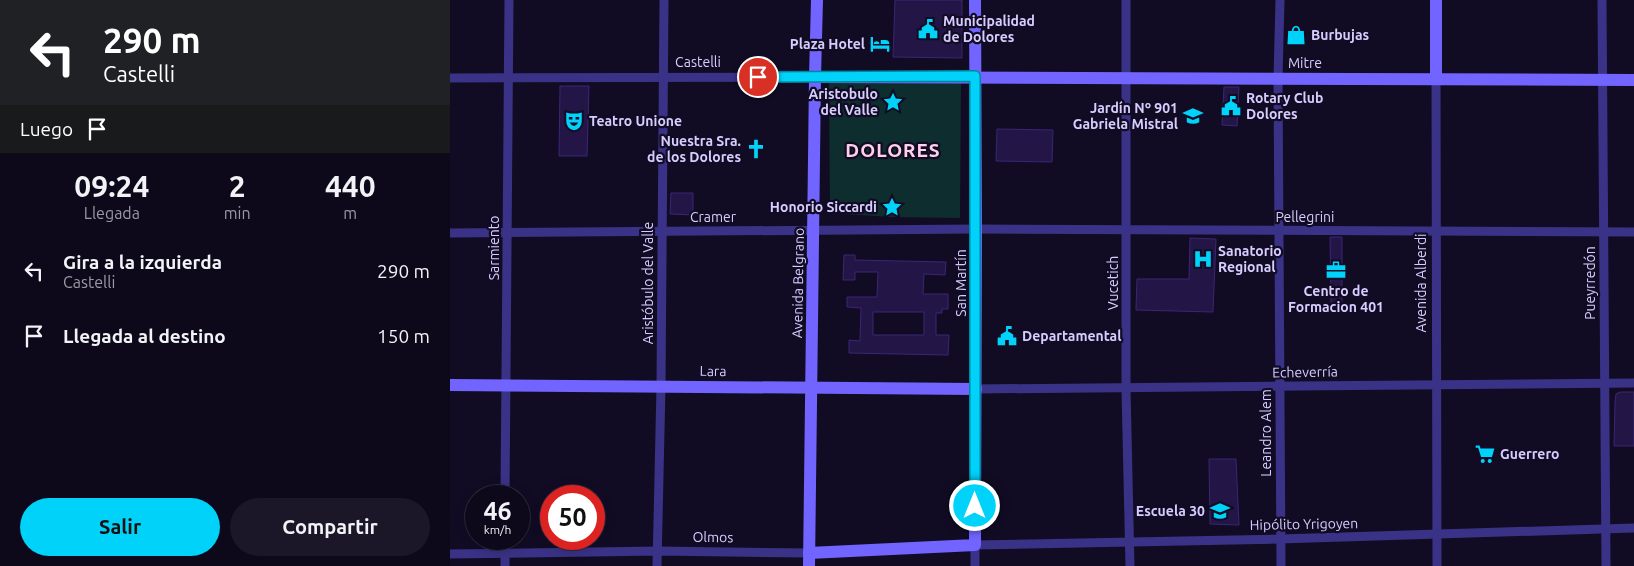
<!DOCTYPE html>
<html lang="es">
<meta charset="utf-8">
<style>
body{margin:0;font-family:Ubuntu,sans-serif;background:#1b1728;color:#f1f3f6;height:100vh;display:flex;flex-direction:column;font-size:19px;white-space:nowrap}
*{box-sizing:border-box;margin:0}
p{font-size:16px;color:#9a9aa3}
.icon{flex:none;width:28px;height:28px;fill:none;stroke:currentColor;stroke-width:2;stroke-linecap:round;stroke-linejoin:round}
.map{position:relative;flex:1;overflow:hidden}
.details{display:flex;flex-direction:column;background:#0d091b;width:450px}
.details>*{flex:none}
.top-card{background:#202124;color:#fff;overflow:hidden}
.speed{position:absolute;left:15px;top:485px;display:flex;gap:10px;font-size:25px;font-weight:700;text-align:center}
.speed>*{display:grid;place-content:center;width:65px;height:65px;border-radius:50%;background:#0d091b;box-shadow:0 2px 12px #0003,0 0 0 1px #2d2a3a;line-height:1}
.speed small{font-size:12px;font-weight:400}
.speed .limit{border:8px solid #d22;background:#fff;color:#111}
.pin{position:absolute;display:grid;place-items:center;width:42px;height:42px;color:#fff;margin:-21px;border:2px solid #fff;border-radius:50%;box-shadow:0 1px 5px #0007}
.me{position:absolute;width:55px;margin:-28px;rotate:0deg;stroke-linejoin:round;filter:drop-shadow(0 0 4px #0008)}
.turn{display:flex;align-items:center;gap:18px;height:105px;padding:0 20px;font-size:22px}
.turn .icon{width:65px;height:65px;stroke-width:2.5}
.turn b{display:block;font-size:35px;line-height:42px}
.then{display:flex;align-items:center;height:48px;padding:0 20px;background:#0003;gap:10px;font-size:19px}
.eta{display:flex;justify-content:space-evenly;align-items:center;height:85px;text-align:center}
.eta b{font-size:30px;font-weight:700;line-height:35px}
.primary-button{display:flex;gap:10px;margin-top:auto;padding:10px 20px}
.primary-button a{flex:1;height:58px;border-radius:30px;background:#00d2f9;color:#111;font-size:20px;font-weight:700;line-height:58px;text-align:center}
.primary-button a+a{background:#1b1728;color:#f1f3f6}
ul{padding:0;list-style:none}
li{display:flex;align-items:center;gap:15px;height:65px;padding:0 20px}
li div{flex:1}
li b{display:block;font-size:19px}
li em{font-style:normal}
main{display:flex;flex:1;min-height:0}
.map>svg:first-child{display:block}
</style>
<main>
<section class="details">
<div class="top-card">
<div class="turn"><svg class="icon" aria-label="left" viewBox="0 0 24 24"><path d="M17 20v-9H6M10 6l-5 5 5 5"/></svg><div><b>290 m</b>Castelli</div></div>
<div class="then">Luego<svg class="icon" aria-label="arrive" viewBox="0 0 24 24"><path d="M6 21V4h12l-3 4 3 4H6"/></svg></div>
</div>
<div class="eta">
<div><b>09:24</b><p>Llegada</p></div>
<div><b>2</b><p>min</p></div>
<div><b>440</b><p>m</p></div>
</div>
<ul>
<li><svg class="icon" aria-label="left" viewBox="0 0 24 24"><path d="M17 20v-9H6M10 6l-5 5 5 5"/></svg><div><b>Gira a la izquierda</b><p>Castelli</p></div><em>290 m</em></li>
<li><svg class="icon" aria-label="arrive" viewBox="0 0 24 24"><path d="M6 21V4h12l-3 4 3 4H6"/></svg><div><b>Llegada al destino</b></div><em>150 m</em></li>
</ul>
<div class="primary-button"><a>Salir</a><a>Compartir</a></div>
</section>
<div class="map">
<svg width="1184" height="566" viewBox="0 0 1184 566">
<rect width="100%" height="100%" fill="#110c24"/>
<polygon fill="#0e2d2e" points="379,82 511,83 510,218 440,217 380,213"/>
<g fill="#231646" stroke="#3a2675" fill-rule="evenodd">
<polygon points="445,0 512,0 512,58 443,57"/>
<polygon points="110,86 139,86 137,156 109,156"/>
<polygon points="774,87 789,87 787,126 772,125"/>
<polygon points="547,129 603,130 602,162 546,161"/>
<polygon points="221,193 243,193 243,215 220,214"/>
<polygon points="880,237 892,237 892,303 881,303"/>
<polygon points="740,238 766,239 763,312 686,310 687,279 739,279"/>
<path d="M394,255H405V260L496,262L495,275L474,274L473,294H498V309H492V313H486V335H499L498,355L399,353V340L410,341L411,308L397,307V297H427L428,272H405V280H393ZM423,312H474V335H423Z"/>
<polygon points="1170,392 1184,392 1184,446 1164,446 1165,402 1166,394"/>
<polygon points="759,459 786,459 789,525 760,524"/>
</g>
<g fill="none" stroke-linecap="round" stroke-linejoin="round">
<g stroke="#3a3287" stroke-width="9">
<polyline points="676,0 676,389 680,566"/>
<polyline points="830,0 828,78 831,566"/>
<polyline points="1152,0 1156,566"/>
<polyline points="0,78 365,77"/>
<polyline points="986,79 987,566"/>
<polyline points="0,233 526,229 1184,232"/>
<polyline points="526,389 1184,383"/>
<polyline points="55,496 59,0"/>
<polyline points="0,554 208,551 359,553"/>
<polyline points="55,566 55,539"/>
<polyline points="207,566 211,386 214,0"/>
<polyline points="525,566 525,545 830,539 1184,528"/>
</g>
<g stroke="#7265ff" stroke-width="12">
<polyline points="365,77 1184,80"/>
<polyline points="986,79 986,0"/>
<polyline points="0,385 526,389"/>
<polyline points="359,553 525,545 526,229 525,0"/>
<polyline points="359,566 365,77 367,0"/>
</g>
</g>
<g fill="none" stroke-linecap="round" stroke-linejoin="round">
<defs>
<polyline id="route" points="308,77 525,76 525,506"/>
</defs>
<use href="#route" stroke="#0088a2" stroke-width="12"/>
<use href="#route" stroke="#00d2f9" stroke-width="9"/>
</g>
<defs>
<symbol id="civic-bare" viewBox="-9 -9 18 18"><path d="M-.6-6.5H3V-4.5H.6V-3L4-1V1h2V6H-6V1h2V-1L-.6-3ZM-1.2 2.5V6h2.4V2.5Z" fill="#00d2f9" stroke="#110c24" stroke-width="2.5" paint-order="stroke"/></symbol>
<symbol id="shop-bare" viewBox="-9 -9 18 18"><path d="M-5-2.5h2.3a2.7 3.5 0 0 1 5.4 0H5L5.5 6h-11ZM-1.5-2.5h3a1.5 2.3 0 0 0-3 0Z" fill="#00d2f9" stroke="#110c24" stroke-width="2.5" paint-order="stroke"/></symbol>
<symbol id="hotel-bare" viewBox="-9 -9 18 18"><path d="M-6-4.5h1.5V1H6V5H4.5V3h-9V5H-6ZM-4 0a1.8 1.8 0 1 1 3.6 0ZM.5 0V-2.5h3Q6-2.5 6 0Z" fill="#00d2f9" stroke="#110c24" stroke-width="2.5" paint-order="stroke"/></symbol>
<symbol id="sight-bare" viewBox="-9 -9 18 18"><path d="M0-6L1.8-2.2L6-1.7L2.9 1.2L3.7 5.4L0 3.3L-3.7 5.4L-2.9 1.2L-6-1.7L-1.8-2.2Z" fill="#00d2f9" stroke="#110c24" stroke-width="2.5" paint-order="stroke"/></symbol>
<symbol id="school-bare" viewBox="-9 -9 18 18"><path d="M0-5L7-2L0 1L-7-2ZM-4 1L0 2.5L4 1V4Q0 6-4 4Z" fill="#00d2f9" stroke="#110c24" stroke-width="2.5" paint-order="stroke"/></symbol>
<symbol id="theatre-bare" viewBox="-9 -9 18 18"><path d="M-5-5.5Q0-4 5-5.5V0Q5 5 0 6Q-5 5-5 0ZM-3.3-2.5H-1v1.5H-3.3ZM1-2.5H3.3v1.5H1ZM-2.8 1Q0 5.5 2.8 1Z" fill="#00d2f9" stroke="#110c24" stroke-width="2.5" paint-order="stroke"/></symbol>
<symbol id="church-bare" viewBox="-9 -9 18 18"><path d="M-1.2-6h2.4v3.5h3.3v2.4h-3.3V6h-2.4V-.1h-3.3v-2.4h3.3Z" fill="#00d2f9" stroke="#110c24" stroke-width="2.5" paint-order="stroke"/></symbol>
<symbol id="hospital-bare" viewBox="-9 -9 18 18"><path d="M-5-5h3v3.5h4V-5h3V5h-3V1.5h-4V5h-3Z" fill="#00d2f9" stroke="#110c24" stroke-width="2.5" paint-order="stroke"/></symbol>
<symbol id="office-bare" viewBox="-9 -9 18 18"><path d="M-6-3h4V-5.5h4V-3h4V5H-6ZM-1-4.5V-3h2v-1.5ZM-6 0V1H6V0Z" fill="#00d2f9" stroke="#110c24" stroke-width="2.5" paint-order="stroke"/></symbol>
<symbol id="supermarket-bare" viewBox="-9 -9 18 18"><path d="M-6-5.5h2.5l.6 2H6L4.5 2H-2.5L-4.4-4H-6ZM-1.5 3.2a1.3 1.3 0 1 0 .1 0ZM3 3.2a1.3 1.3 0 1 0 .1 0Z" fill="#00d2f9" stroke="#110c24" stroke-width="2.5" paint-order="stroke"/></symbol>
</defs>
<g fill-rule="evenodd">
<use href="#civic-bare" x="464" y="15" width="28" height="28"/>
<use href="#shop-bare" x="832" y="21" width="28" height="28"/>
<use href="#hotel-bare" x="416" y="30" width="28" height="28"/>
<use href="#sight-bare" x="429" y="88" width="28" height="28"/>
<use href="#civic-bare" x="767" y="92" width="28" height="28"/>
<use href="#school-bare" x="729" y="102" width="28" height="28"/>
<use href="#theatre-bare" x="110" y="107" width="28" height="28"/>
<use href="#church-bare" x="292" y="135" width="28" height="28"/>
<use href="#sight-bare" x="428" y="193" width="28" height="28"/>
<use href="#hospital-bare" x="739" y="245" width="28" height="28"/>
<use href="#office-bare" x="872" y="256" width="28" height="28"/>
<use href="#civic-bare" x="543" y="322" width="28" height="28"/>
<use href="#supermarket-bare" x="1021" y="440" width="28" height="28"/>
<use href="#school-bare" x="756" y="497" width="28" height="28"/>
</g>
<g text-anchor="middle" dominant-baseline="central" stroke-width="4.5" stroke-linejoin="round" paint-order="stroke">
<g font-size="14" font-weight="bold" fill="#d7ceff" stroke="#110c24" text-anchor="start">
<text x="493" y="21">Municipalidad<tspan x="493" dy="16">de Dolores</tspan></text>
<text x="861" y="35">Burbujas</text>
<text x="415" y="44" text-anchor="end">Plaza Hotel</text>
<text x="428" y="94" text-anchor="end">Aristobulo<tspan x="428" dy="16">del Valle</tspan></text>
<text x="796" y="98">Rotary Club<tspan x="796" dy="16">Dolores</tspan></text>
<text x="728" y="108" text-anchor="end">Jardín Nº 901<tspan x="728" dy="16">Gabriela Mistral</tspan></text>
<text x="139" y="121">Teatro Unione</text>
<text x="291" y="141" text-anchor="end">Nuestra Sra.<tspan x="291" dy="16">de los Dolores</tspan></text>
<text x="427" y="207" text-anchor="end">Honorio Siccardi</text>
<text x="768" y="251">Sanatorio<tspan x="768" dy="16">Regional</tspan></text>
<text x="886" y="291" text-anchor="middle">Centro de<tspan x="886" dy="16">Formacion 401</tspan></text>
<text x="572" y="336">Departamental</text>
<text x="1050" y="454">Guerrero</text>
<text x="755" y="511" text-anchor="end">Escuela 30</text>
</g>
<g font-size="14" fill="#d7ceff" stroke="#110c24">
<text x="248" y="62">Castelli</text>
<text x="855" y="63">Mitre</text>
<text x="263" y="217">Cramer</text>
<text x="855" y="217">Pellegrini</text>
<text transform="translate(44 248) rotate(-90)">Sarmiento</text>
<text transform="translate(198 283) rotate(-90)">Aristóbulo del Valle</text>
<text transform="translate(348 283) rotate(-89)">Avenida Belgrano</text>
<text transform="translate(511 283) rotate(-90)">San Martín</text>
<text transform="translate(663 283) rotate(-90)">Vucetich</text>
<text transform="translate(971 283) rotate(-90)">Avenida Alberdi</text>
<text transform="translate(1140 283) rotate(-90)">Pueyrredón</text>
<text transform="translate(263 371) rotate(1)">Lara</text>
<text transform="translate(855 372) rotate(-1)">Echeverría</text>
<text transform="translate(816 433) rotate(-90)">Leandro Alem</text>
<text transform="translate(854 524) rotate(-1)">Hipólito Yrigoyen</text>
<text transform="translate(263 537) rotate(1)">Olmos</text>
</g>
<g font-size="19" font-weight="bold" letter-spacing="1" fill="#ffd0eb" stroke="#110c24">
<text x="443" y="150">DOLORES</text>
</g>
</g>
</svg>
<div class="speed"><div>46<small>km/h</small></div><div class="limit">50</div></div>
<div class="pin" style="left:308px;top:77px;background:#d93025"><svg class="icon" aria-label="arrive" viewBox="0 0 24 24"><path d="M6 21V4h12l-3 4 3 4H6"/></svg></div>
<svg class="me" style="left:525px;top:506px" viewBox="-20 -20 40 40"><circle r="17" fill="#00d2f9" stroke="#fff" stroke-width="3"/><path d="M0-11L8 9 0 5-8 9z" fill="#fff"/></svg>
</div>
</main>
